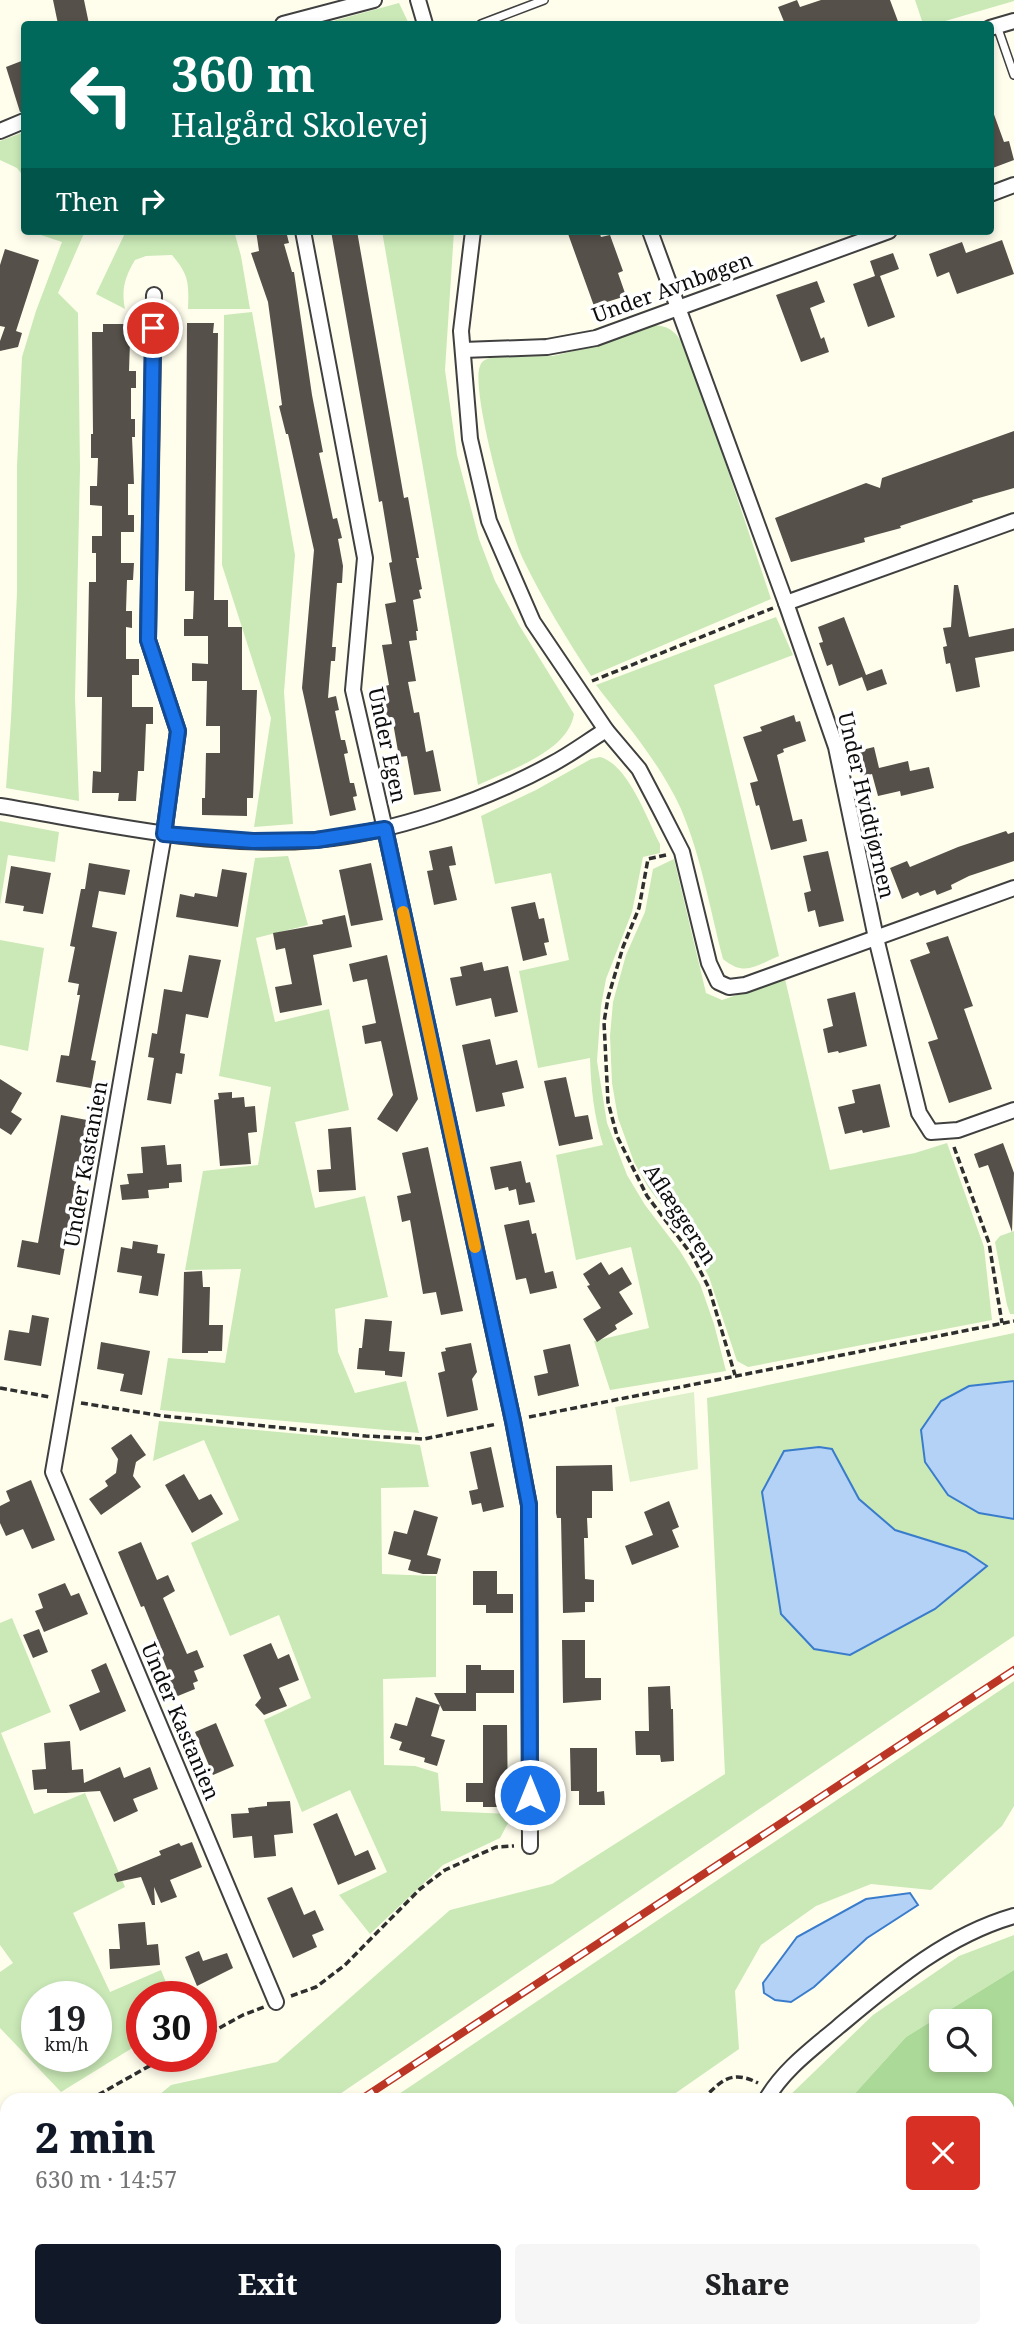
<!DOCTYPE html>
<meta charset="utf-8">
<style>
body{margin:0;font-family:"Noto Serif",serif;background:#f6f6f6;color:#202124;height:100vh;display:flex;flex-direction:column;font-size:26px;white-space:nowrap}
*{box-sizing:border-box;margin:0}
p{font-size:23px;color:#757577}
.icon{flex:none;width:38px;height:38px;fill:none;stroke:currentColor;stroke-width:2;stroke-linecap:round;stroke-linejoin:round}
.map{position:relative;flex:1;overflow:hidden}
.side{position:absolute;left:0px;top:2093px;width:1015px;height:245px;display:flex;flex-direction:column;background:#fff;border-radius:21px 21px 0 0;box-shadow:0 4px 10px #0003}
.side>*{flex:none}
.banner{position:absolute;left:21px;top:21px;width:973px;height:214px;border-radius:7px;box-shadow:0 4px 10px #0003;background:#00695c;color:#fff;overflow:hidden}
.buttons{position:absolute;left:929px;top:2009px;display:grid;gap:14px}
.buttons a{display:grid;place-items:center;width:63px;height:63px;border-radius:7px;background:#fff;box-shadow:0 4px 10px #0003;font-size:35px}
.speed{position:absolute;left:21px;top:1981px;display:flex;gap:14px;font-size:35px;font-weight:700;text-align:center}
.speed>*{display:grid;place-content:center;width:91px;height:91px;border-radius:50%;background:#fff;box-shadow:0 4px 10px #0003;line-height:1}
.speed small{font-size:18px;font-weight:400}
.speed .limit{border:10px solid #d22;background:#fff;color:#111}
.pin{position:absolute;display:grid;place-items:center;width:60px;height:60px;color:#fff;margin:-30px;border:4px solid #fff;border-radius:50%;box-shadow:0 2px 7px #0007}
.me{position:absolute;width:77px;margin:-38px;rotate:0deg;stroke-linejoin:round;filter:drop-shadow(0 0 5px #0008)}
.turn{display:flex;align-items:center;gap:24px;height:147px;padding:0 35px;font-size:32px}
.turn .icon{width:91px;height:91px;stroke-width:2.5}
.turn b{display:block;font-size:49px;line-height:60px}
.then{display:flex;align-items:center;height:66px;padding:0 35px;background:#0003;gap:14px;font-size:26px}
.round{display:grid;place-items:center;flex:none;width:74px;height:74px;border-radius:7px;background:#f6f6f6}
.head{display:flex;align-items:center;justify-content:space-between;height:119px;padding:0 35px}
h1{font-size:42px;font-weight:800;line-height:52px;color:#111827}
.action{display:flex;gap:14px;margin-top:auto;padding:14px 35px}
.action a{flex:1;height:80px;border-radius:7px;background:#111827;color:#fff;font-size:28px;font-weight:800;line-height:80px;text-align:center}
.action a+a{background:#f6f6f6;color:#202124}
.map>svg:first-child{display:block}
</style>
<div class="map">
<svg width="1014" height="2338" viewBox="0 0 1014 2338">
<rect width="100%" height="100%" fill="#fffeed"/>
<g fill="#cae9b7" fill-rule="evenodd">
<polygon points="915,0 1014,0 1014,1 935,24 923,24"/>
<polygon points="399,3 409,24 322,24"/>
<polygon points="24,132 24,177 17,168 0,160 0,141"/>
<polygon points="29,231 85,231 58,293 78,313 80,469 75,698 79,801 6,788 11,719 17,593 17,466 22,357 36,311 62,242"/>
<path d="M126,231H234L241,256L250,309H188C189,283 189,275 172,255L146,256L135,260C125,277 121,289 125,309L96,294Z"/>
<path d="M382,231H454L445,370L457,455L479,539L495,581L519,625L574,714C568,752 509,770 478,785Z"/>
<polygon points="252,312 295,555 284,692 293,824 254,827 271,718 222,565 224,315"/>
<path d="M650,325C673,325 676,334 688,351L771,599L591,676C566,638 543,600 523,559C510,532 470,390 480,366C482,360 487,359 492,357L553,356L594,346Z"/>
<path d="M776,617L793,655L714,685L779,956C755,966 745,977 723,959C710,909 701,856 681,809C660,763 626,724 596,685Z"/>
<path d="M600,757C628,764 647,819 660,844V853L643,857L632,912L606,979L601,1006L597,1061L607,1123L627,1175L645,1205L680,1251L700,1284L714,1324L726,1371L610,1390L594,1341L649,1328L631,1247L576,1260L556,1155L603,1145C594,1116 591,1089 590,1058L538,1068L519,971L569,960L551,873L495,884L481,816L536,790L591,759Z"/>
<polygon points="0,821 59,832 55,862 8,855 0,905"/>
<polygon points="288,856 308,925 256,938 275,1022 329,1009 349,1110 295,1122 315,1208 365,1196 388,1297 335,1309 338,1352 355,1393 406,1381 419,1433 160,1410 168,1358 225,1363 241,1269 185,1270 203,1171 258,1165 271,1087 219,1076 255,858"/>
<polygon points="674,859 706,993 722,1000 785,979 830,1170 915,1153 947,1143 984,1247 992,1320 748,1367 737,1361 709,1277 692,1246 648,1187 634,1162 618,1118 612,1083 610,1036 613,1002 626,955 645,912 653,869"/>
<polygon points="0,940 44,948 28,1051 0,1045"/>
<polygon points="1014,1231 1014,1314 1010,1314 1007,1305 995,1242 1000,1236"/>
<path d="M1014,1333V1381L969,1386L979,1513L1014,1519V1636L331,2100H153L171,2085L277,2062L450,1910L552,1884L725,1774L707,1398ZM832,1449L859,1499L895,1530L966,1552L762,1492Z"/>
<polygon points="159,1421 420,1445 429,1487 381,1488 382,1574 436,1576 436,1677 383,1679 384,1765 415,1766 438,1773 441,1811 513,1814 500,1838 443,1865 370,1934 339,1895 387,1872 350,1790 302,1812 264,1720 311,1698 279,1615 230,1636 191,1543 239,1520 204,1440 153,1461"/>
<path d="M12,1618L51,1712L1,1733L34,1814L85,1793L125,1887L73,1913L110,1992L161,1970L172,1997H142V2042L61,2092L0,2028V1972L13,1963L0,1945V1623ZM37,1997H96V2056H37Z"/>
<polygon points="1014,1681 1014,1806 1002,1826 931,1890 871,1884 816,1906 761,1945 735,1991 739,2049 670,2097 626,2100 390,2100"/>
<polygon points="1014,1935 1014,1970 906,2037 849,2100 785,2100 873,2015 959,1956"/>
</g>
<g fill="#abd997" fill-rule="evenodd">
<path d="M1014,1970V2338H838V2331H1008V2100H849L906,2037ZM942,2021H980V2060H942Z"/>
<polygon points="23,2331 156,2331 146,2338 18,2338 16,2335"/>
</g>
<g fill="#ddf0c9">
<polygon points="694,1392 698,1469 630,1482 615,1407"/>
<polygon points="1014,2187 1014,2338 979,2338 980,2331 1008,2331 1008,2213"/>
</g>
<g fill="#b3d2f6" stroke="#3a7ccc" stroke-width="2">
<polygon points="1014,1381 1014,1519 979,1513 948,1495 925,1462 921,1430 941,1401 969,1386"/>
<polygon points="819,1447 832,1449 859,1499 895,1530 966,1552 987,1566 935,1609 850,1655 814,1649 781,1614 762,1492 784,1451"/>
<polygon points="910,1893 918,1905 867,1938 814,1987 791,2002 775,2000 764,1993 763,1983 797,1937 866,1899"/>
</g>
<g fill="#56504a">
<polygon points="53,0 84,0 89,24 58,24"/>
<polygon points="797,0 800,7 821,0 890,0 899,24 785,24 778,7"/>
<polygon points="24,60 24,111 20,112 6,67"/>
<polygon points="992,109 1004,142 1009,141 1014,160 990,169"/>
<polygon points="256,231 286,231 289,243 284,244 292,272 294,272 312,395 323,452 319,453 333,519 337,518 342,538 338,539 343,566 342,583 337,583 332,647 336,647 335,661 331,661 328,698 336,696 339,710 335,711 341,740 345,740 348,753 344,754 350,783 354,783 357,796 353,797 356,810 330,816 302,688 314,550 288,434 286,434 279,406 282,405 268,302 251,253 259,251"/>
<polygon points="331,231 357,231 404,498 408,497 419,558 416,558 422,589 419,590 421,598 413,600 418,631 416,631 417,640 409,641 416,681 408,682 414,713 419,712 426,752 433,750 441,791 414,795 407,756 399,757 392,717 387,718 381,687 389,685 382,645 392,644 385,604 396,602 389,563 392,562 382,501 379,502"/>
<polygon points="567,231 599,231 601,237 610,235 623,271 618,273 626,296 594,306"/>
<polygon points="1002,240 1014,274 957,294 949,272 937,277 929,254 962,242 966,253"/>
<polygon points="5,249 39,260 16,331 22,333 18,347 0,351 0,341 5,327 0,326 0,265"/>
<polygon points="893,253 899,269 880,276 895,317 868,327 853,284 875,276 870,261"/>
<polygon points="817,281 825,302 810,308 821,339 824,337 829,352 801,362 776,295"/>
<polygon points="187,323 214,323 213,333 218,333 214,600 228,600 228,627 242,627 242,690 257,690 253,798 247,798 247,816 202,815 202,798 205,798 206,753 220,753 220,726 206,726 207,681 192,681 192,663 208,664 208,636 184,636 184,619 193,619 194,591 185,591"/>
<polygon points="103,324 137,324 137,341 130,341 129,371 136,371 136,388 131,388 131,419 135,419 135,437 132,437 134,484 128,484 128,515 134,515 134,532 121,532 121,563 134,563 133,580 127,580 126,611 132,611 132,628 126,627 126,659 139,659 139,675 132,675 132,707 153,707 153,724 146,724 144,771 138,771 136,801 118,801 119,793 92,793 93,771 101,772 102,697 87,697 89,582 96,582 96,553 92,553 92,536 102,536 102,506 90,505 90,486 97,486 98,458 91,458 91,434 93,434 92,332 103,332"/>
<polygon points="1014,431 1014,488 972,500 973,502 900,526 901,528 864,538 865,542 791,562 775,518 866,483 880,488 882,478"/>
<polygon points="954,585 958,585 969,637 1014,628 1014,651 975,658 980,687 956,692 950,663 946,664 943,647 947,646 943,628 951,627"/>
<polygon points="844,617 866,675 882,669 887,684 867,691 862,677 839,686 832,664 827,666 819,643 823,642 818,627"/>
<polygon points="794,715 796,722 800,721 806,741 783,749 784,752 777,755 793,821 802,819 807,841 771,850 759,805 756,806 750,783 758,781 743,737 762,731 760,727"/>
<polygon points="874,747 879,768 908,761 910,771 929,767 934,788 901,796 900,791 878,796 872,774 864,776 858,751"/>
<polygon points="1006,831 1008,834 1014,832 1014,861 969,876 951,885 952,889 937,895 935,890 920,896 918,892 902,899 890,868 907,861 910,867 958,847"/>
<polygon points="452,846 456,865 449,866 457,900 434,905 427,871 433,870 429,851"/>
<polygon points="828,851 844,921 819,927 815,910 808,912 804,893 811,891 803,856"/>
<polygon points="89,863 130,870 125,895 99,891 92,927 117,932 91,1060 96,1061 91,1088 56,1082 61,1055 69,1056 80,995 77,995 79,984 68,982 75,947 70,946 81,889 85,889"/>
<polygon points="371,863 383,920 351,926 339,870"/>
<polygon points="11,866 51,873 43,914 23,911 24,906 5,903"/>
<polygon points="222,869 247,873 238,927 176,917 180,894 194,897 195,893 217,897"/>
<polygon points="535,902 539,919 544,918 549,942 544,943 547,955 523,961 511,907"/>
<polygon points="345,915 352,947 313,955 322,1005 280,1013 275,987 292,984 285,948 276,950 273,933 323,924 322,920"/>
<polygon points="948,936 973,1006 964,1009 992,1089 949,1103 928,1042 938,1039 910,960 930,953 926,943"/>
<polygon points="189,955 221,960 208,1018 186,1014 180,1053 185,1054 182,1074 176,1073 171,1104 147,1100 154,1058 148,1057 152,1033 157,1034 164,989 182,992"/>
<polygon points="387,955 418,1099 397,1132 377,1119 393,1095 381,1041 365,1044 362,1026 376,1023 367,979 353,982 349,964"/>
<polygon points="482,962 484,971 508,966 518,1012 495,1017 491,998 456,1006 450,978 462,976 460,967"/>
<polygon points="855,992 867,1046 839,1053 838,1051 828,1053 823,1029 833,1026 827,999"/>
<polygon points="490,1039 496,1065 517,1060 524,1088 502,1093 505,1106 476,1112 462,1045"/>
<polygon points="566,1077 575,1117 588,1115 593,1139 559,1146 544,1081"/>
<polygon points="0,1079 22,1093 11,1112 22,1119 11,1135 0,1128"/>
<polygon points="880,1084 890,1127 863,1133 862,1130 845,1134 838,1107 855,1103 852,1090"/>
<polygon points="232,1092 232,1098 244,1097 245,1107 255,1106 257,1132 248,1133 251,1164 220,1166 214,1100 219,1099 218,1093"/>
<polygon points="61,1115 87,1120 60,1275 17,1267 22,1240 38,1243"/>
<polygon points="351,1127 356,1190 319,1192 317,1170 331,1169 328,1129"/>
<polygon points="1003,1143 1014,1173 1012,1232 988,1165 979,1168 974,1154"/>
<polygon points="165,1145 167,1165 181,1164 182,1182 169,1183 169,1188 148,1190 149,1198 122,1200 120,1185 129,1184 127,1174 143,1173 141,1147"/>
<polygon points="428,1147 463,1311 441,1315 436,1292 423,1294 410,1220 402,1222 397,1196 411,1193 402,1153"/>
<polygon points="521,1161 526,1183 530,1182 535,1202 519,1205 516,1189 509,1191 508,1187 495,1190 490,1167"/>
<polygon points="529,1220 532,1234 536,1233 545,1273 553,1271 557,1288 530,1294 526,1278 516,1280 504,1225"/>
<polygon points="133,1241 158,1245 157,1253 165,1254 158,1296 139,1293 142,1276 117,1272 121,1247 132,1249"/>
<polygon points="601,1262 609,1275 622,1267 632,1284 619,1292 633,1314 615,1325 617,1329 597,1342 583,1319 601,1308 587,1286 590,1285 583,1274"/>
<polygon points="202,1271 203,1287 210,1287 209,1325 223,1325 222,1351 208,1351 208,1353 182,1353 184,1272"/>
<polygon points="32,1315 49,1318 41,1366 4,1360 9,1330 29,1333"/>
<polygon points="365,1319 392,1321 389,1351 405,1352 402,1377 385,1375 385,1371 357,1369 359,1348 362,1348"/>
<polygon points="101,1342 150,1351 142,1395 120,1391 124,1374 97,1369"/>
<polygon points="471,1343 477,1372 472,1379 478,1410 447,1417 438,1373 445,1371 441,1352 446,1351 445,1348"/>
<polygon points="570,1344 579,1386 538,1396 534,1376 548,1373 543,1350"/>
<polygon points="131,1434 146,1455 136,1462 133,1476 141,1487 101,1515 89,1499 108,1486 105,1481 116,1473 118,1459 111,1448"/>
<polygon points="491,1447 504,1507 483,1512 481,1503 472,1505 469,1491 478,1489 470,1452"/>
<polygon points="612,1465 613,1491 592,1491 592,1518 587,1518 588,1538 584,1538 585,1579 594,1580 594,1602 585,1602 585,1612 563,1613 561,1518 557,1518 556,1513 556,1466"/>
<polygon points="184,1474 199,1500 211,1494 223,1514 192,1533 165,1485"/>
<polygon points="31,1480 55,1540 32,1549 23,1529 6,1536 0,1523 0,1506 10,1501 6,1491"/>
<polygon points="669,1501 679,1527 672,1530 679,1547 632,1565 625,1546 653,1535 644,1512"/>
<polygon points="414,1510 438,1517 427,1555 441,1559 437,1574 423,1574 408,1570 411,1560 388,1554 394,1531 407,1534"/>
<polygon points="141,1542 157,1580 168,1575 175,1591 163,1598 187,1654 197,1650 204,1667 194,1671 198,1681 193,1683 195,1689 168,1700 161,1683 171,1679 155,1639 157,1638 144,1606 141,1607 118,1552"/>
<polygon points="473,1571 497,1571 497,1594 513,1594 513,1613 486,1613 486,1605 473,1605"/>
<polygon points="65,1583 71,1596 79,1593 88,1614 44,1632 35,1611 43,1608 38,1594"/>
<polygon points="39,1629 48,1652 33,1658 23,1635"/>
<polygon points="562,1640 585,1640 585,1678 601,1678 601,1700 563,1703"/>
<polygon points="271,1643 278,1659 289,1654 299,1680 279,1688 287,1706 264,1715 255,1705 261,1698 243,1655"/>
<polygon points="106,1663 126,1711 80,1731 69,1705 100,1692 91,1670"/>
<polygon points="466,1665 481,1665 481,1670 514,1670 514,1693 476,1693 476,1711 443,1711 440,1705 431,1736 445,1740 437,1766 424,1762 425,1758 399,1750 402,1742 390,1738 395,1723 407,1726 416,1697 440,1705 434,1693 466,1693"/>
<polygon points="670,1686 671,1709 673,1709 674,1761 661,1762 660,1755 636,1755 635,1731 649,1731 648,1687"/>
<polygon points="216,1723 234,1766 213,1775 195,1732"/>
<polygon points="483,1725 507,1725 508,1807 483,1807 483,1802 466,1802 466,1783 483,1783"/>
<polygon points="70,1741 72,1770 83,1769 84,1783 120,1767 124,1778 150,1767 158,1789 133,1799 138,1811 114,1822 100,1791 66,1793 47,1793 47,1789 34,1790 32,1770 46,1769 44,1743"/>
<polygon points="570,1748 597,1748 597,1792 604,1791 605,1805 579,1805 579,1791 571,1791"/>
<polygon points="290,1801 293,1833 274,1835 276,1856 254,1858 252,1836 233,1838 231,1814 249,1813 248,1808 267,1806 267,1802"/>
<polygon points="337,1813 355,1856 368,1850 376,1869 338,1885 313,1824"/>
<polygon points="192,1842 202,1867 170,1880 177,1897 161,1903 154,1887 155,1905 152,1905 141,1877 117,1882 114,1874 161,1855 159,1851 179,1843 181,1846"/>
<polygon points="292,1887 304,1915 315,1910 324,1930 312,1935 317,1947 293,1958 267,1898"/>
<polygon points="145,1922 147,1945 158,1944 160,1965 110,1969 109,1949 120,1949 118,1924"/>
<polygon points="199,1951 203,1961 227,1953 233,1968 197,1986 185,1957"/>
</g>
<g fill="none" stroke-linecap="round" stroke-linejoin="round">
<defs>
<g id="service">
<polyline points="481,24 544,0"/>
<polyline points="997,26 1014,75"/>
</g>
<g id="minor">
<polyline points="418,0 425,24"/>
<polyline points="283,24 374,0"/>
<polyline points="990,28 1014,21"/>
<polyline points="0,131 24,121"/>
<polyline points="990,194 1014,185"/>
<polyline points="303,231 365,558 353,690 385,829 513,1421 529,1505 530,1846"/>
<polyline points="473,231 461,331 470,439 489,521 533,622 606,730 639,769 660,809 682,852 709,963 718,982 729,987 745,985 1014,888"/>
<polyline points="650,231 786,603"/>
<polyline points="154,295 148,640 178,731 164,834 53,1472 276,2002"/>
<polyline points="463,350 547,347 596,338 889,231"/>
<polyline points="1014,521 786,603 836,747 876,938 919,1113 931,1132 958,1130 1014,1110"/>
<path d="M0,806C103,823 211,849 316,840C393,833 484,801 552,764C571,754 588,741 606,730"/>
<path d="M766,2100C783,2070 812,2049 838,2027C892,1982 945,1936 1014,1916"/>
<polyline points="0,2171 7,2179"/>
<polyline points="482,2338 482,2331"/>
<polyline points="719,2338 722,2331"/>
</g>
</defs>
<use href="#service" stroke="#404040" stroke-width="10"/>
<use href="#minor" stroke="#404040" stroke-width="18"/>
<g stroke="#2f2f2f" stroke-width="3.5" stroke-dasharray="7 3.5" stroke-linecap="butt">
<polyline points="592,681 773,608"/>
<polyline points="666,855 648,859 639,908 623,947 608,998 604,1022 608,1102 617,1136 647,1196 692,1255 709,1288 735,1375"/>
<polyline points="954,1147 989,1243 1002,1323"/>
<polyline points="0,1388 50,1397"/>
<polyline points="81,1403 163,1416 366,1436 424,1439 497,1424"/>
<polyline points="529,1417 1014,1321"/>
<polyline points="291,1996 316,1987 345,1965 420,1889 445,1870 496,1847 514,1846"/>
<polyline points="201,2038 243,2015 264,2007"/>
<polyline points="89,2100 167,2056"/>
<path d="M702,2100C721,2081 731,2069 758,2083"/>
<polyline points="0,2258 7,2199"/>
<polyline points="205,2338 211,2331"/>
</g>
<use href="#service" stroke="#fff" stroke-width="7"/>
<use href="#minor" stroke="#fff" stroke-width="14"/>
<defs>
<g id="rail">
<polyline points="360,2100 1014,1670"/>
<polyline points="0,2337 8,2331"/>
</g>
</defs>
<use href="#rail" stroke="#bc3626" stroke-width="8"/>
<use href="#rail" stroke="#fff" stroke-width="5" stroke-dasharray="16" stroke-linecap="butt"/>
</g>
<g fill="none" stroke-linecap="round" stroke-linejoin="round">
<defs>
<polyline id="route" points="153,328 148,640 178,731 164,834 253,841 316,840 385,829 513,1421 529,1505 530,1795"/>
</defs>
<use href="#route" stroke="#114b97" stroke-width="18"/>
<use href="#route" stroke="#1a73e8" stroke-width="12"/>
<polyline stroke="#f59e0b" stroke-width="12" points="403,912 475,1247"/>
</g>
<g text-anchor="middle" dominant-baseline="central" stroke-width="7" stroke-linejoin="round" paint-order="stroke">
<g font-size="21" fill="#0d0d0d" stroke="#fff">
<text transform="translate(672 287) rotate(-20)">Under Avnbøgen</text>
<text transform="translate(388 745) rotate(78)">Under Egen</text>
<text transform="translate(867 805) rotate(77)">Under Hvidtjørnen</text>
<text transform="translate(85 1164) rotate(-80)">Under Kastanien</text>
<text transform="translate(681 1214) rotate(57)">Aflæggeren</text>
<text transform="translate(181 1721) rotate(67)">Under Kastanien</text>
</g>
</g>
</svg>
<div class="buttons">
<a><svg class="icon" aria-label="search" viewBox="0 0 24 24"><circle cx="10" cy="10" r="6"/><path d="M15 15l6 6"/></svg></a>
</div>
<div class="speed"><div>19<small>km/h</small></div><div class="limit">30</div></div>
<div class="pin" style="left:153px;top:328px;background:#d93025"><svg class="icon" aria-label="arrive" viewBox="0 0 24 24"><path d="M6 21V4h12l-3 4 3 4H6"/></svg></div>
<svg class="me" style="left:530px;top:1795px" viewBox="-20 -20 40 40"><circle r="17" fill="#1a73e8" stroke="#fff" stroke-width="3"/><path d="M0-11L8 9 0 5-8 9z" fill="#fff"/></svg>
<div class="banner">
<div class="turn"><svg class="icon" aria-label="left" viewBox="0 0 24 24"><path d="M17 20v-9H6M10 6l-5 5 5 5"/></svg><div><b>360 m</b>Halgård Skolevej</div></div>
<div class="then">Then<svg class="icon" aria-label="right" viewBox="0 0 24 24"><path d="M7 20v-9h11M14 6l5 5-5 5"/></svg></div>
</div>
<section class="side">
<div class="head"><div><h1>2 min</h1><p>630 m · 14:57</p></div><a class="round" style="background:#d93025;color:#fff"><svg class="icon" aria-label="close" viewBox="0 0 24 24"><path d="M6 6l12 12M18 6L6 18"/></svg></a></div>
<div class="action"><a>Exit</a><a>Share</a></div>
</section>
</div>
